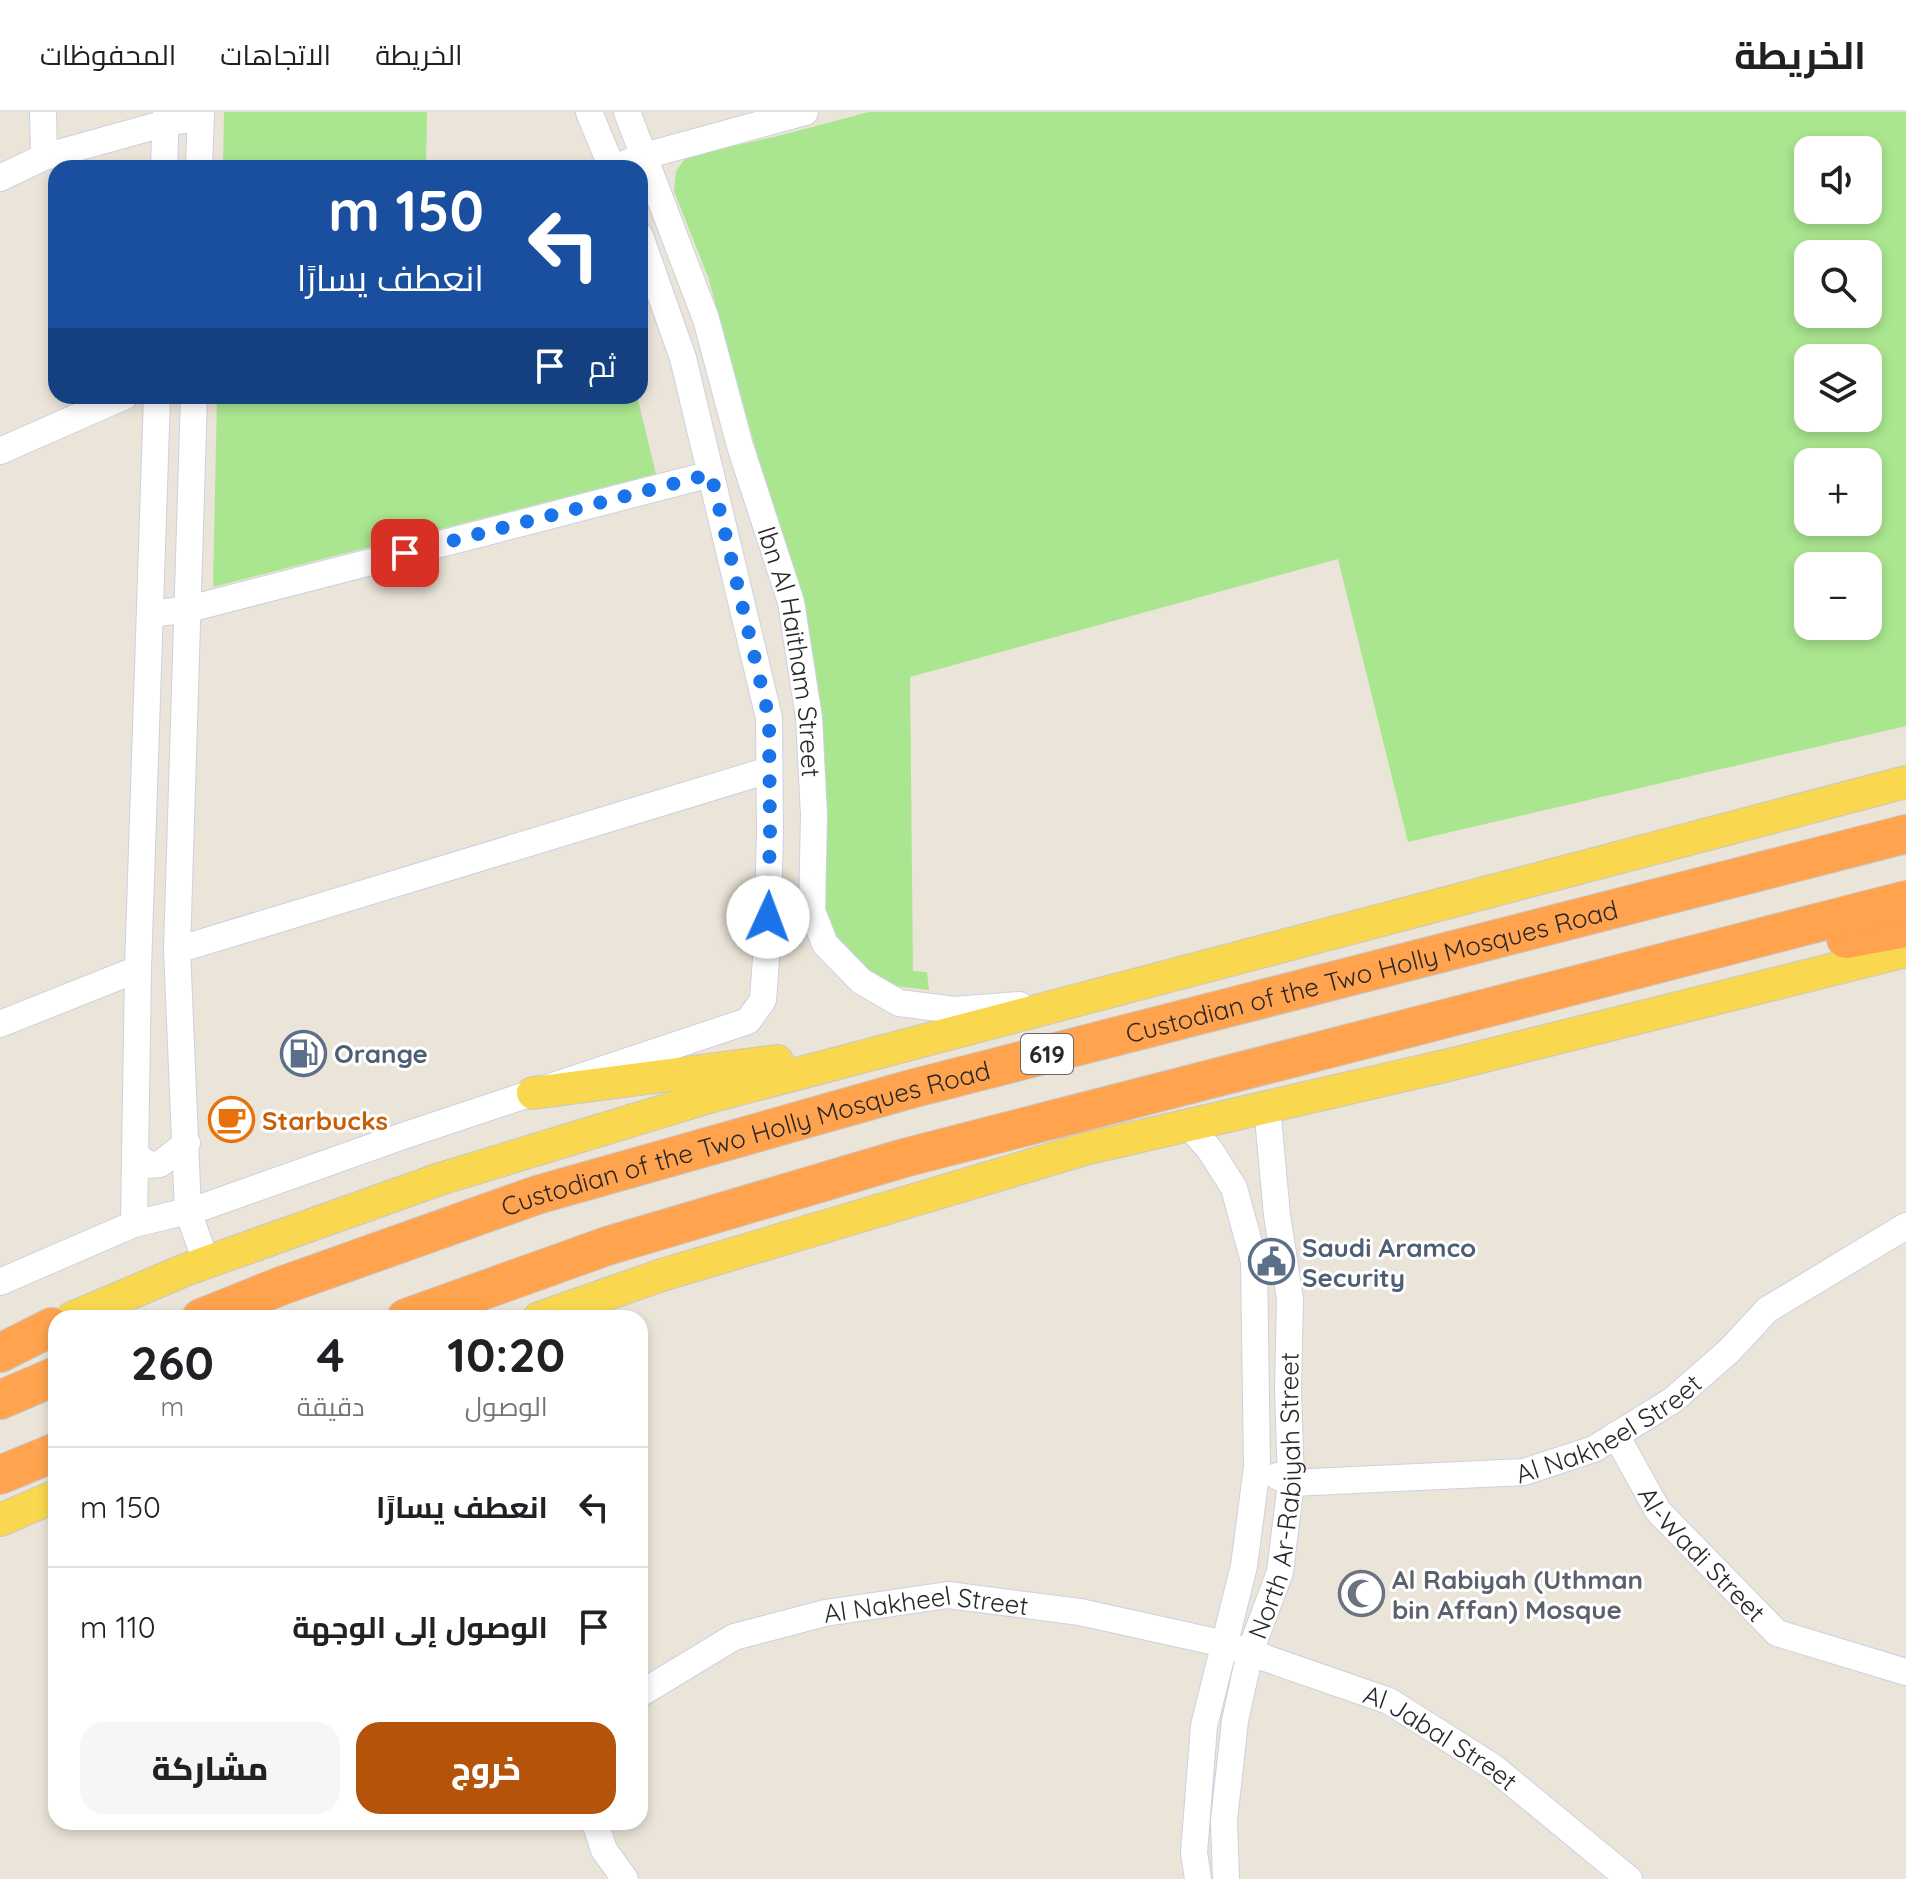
<!DOCTYPE html>
<html lang="ar">
<meta charset="utf-8">
<style>
body{margin:0;font-family:Quicksand,Cairo,sans-serif;background:#f6f6f6;color:#202124;direction:rtl;height:100vh;display:flex;flex-direction:column;font-size:30px;white-space:nowrap}
*{box-sizing:border-box;margin:0}
p{font-size:26px;color:#757577}
.icon{flex:none;width:44px;height:44px;fill:none;stroke:currentColor;stroke-width:2;stroke-linecap:round;stroke-linejoin:round}
.map{position:relative;flex:1;overflow:hidden;direction:ltr}
.side{position:absolute;left:48px;top:1198px;width:600px;height:520px;display:flex;flex-direction:column;background:#fff;border-radius:24px;box-shadow:0 4px 12px #0003;direction:rtl}
.side>*{flex:none}
.guide{position:absolute;left:48px;top:48px;width:600px;height:244px;border-radius:24px;box-shadow:0 4px 12px #0003;direction:rtl;background:#1a4fa0;color:#fff;overflow:hidden}
.tools{position:absolute;left:1794px;top:24px;display:grid;gap:16px}
.tools a{display:grid;place-items:center;width:88px;height:88px;border-radius:16px;background:#fff;box-shadow:0 4px 12px #0003;font-size:40px}
.pin{position:absolute;display:grid;place-items:center;width:68px;height:68px;color:#fff;margin:-34px;border-radius:16px;box-shadow:0 4px 12px #0006}
.me{position:absolute;width:88px;margin:-44px;rotate:2deg;stroke-linejoin:round;filter:drop-shadow(0 0 6px #0008)}
.turn{display:flex;align-items:center;gap:28px;height:168px;padding:0 32px;font-size:36px}
.turn .icon{width:104px;height:104px;stroke-width:2.5}
.turn b{display:block;font-size:56px;line-height:68px}
.then{display:flex;align-items:center;height:76px;padding:0 32px;background:#0003;gap:16px;font-size:30px}
.eta{display:flex;justify-content:space-evenly;align-items:center;height:136px;text-align:center}
.eta b{font-size:48px;font-weight:800;line-height:56px}
.primary-button{display:flex;gap:16px;margin-top:auto;padding:16px 32px}
.primary-button a{flex:1;height:92px;border-radius:24px;background:#b45309;color:#fff;font-size:32px;font-weight:800;line-height:92px;text-align:center}
.primary-button a+a{background:#f6f6f6;color:#202124}
ul{padding:0;list-style:none}
li{display:flex;align-items:center;gap:24px;height:120px;padding:0 32px;border-top:2px solid #e0e0e0}
li div{flex:1}
li b{display:block;font-size:30px}
li em{font-style:normal}
header{display:flex;align-items:center;gap:48px;box-sizing:border-box;height:112px;padding:0 40px;background:#fff;border-bottom:2px solid #e0e0e0}
header strong{font-size:38px}
nav{display:flex;gap:44px;margin-inline-start:auto;font-size:28px}
.map>svg:first-child{display:block}
</style>
<header>
<strong>الخريطة</strong>
<nav><a>الخريطة</a><a>الاتجاهات</a><a>المحفوظات</a></nav>
</header>
<div class="map">
<svg width="1906" height="1767" viewBox="0 0 1906 1767">
<rect width="100%" height="100%" fill="#ebe4d8"/>
<g fill="#aae690" fill-rule="evenodd">
<polygon points="224,0 427,0 426,56 223,56"/>
<path d="M869,0H1906V614L1408,730L1338,447L910,565L913,859L927,860L929,878L894,874L852,849L836,823L826,800L821,622L762,360L708,165L674,79L676,59L687,44L774,25ZM1808,38H1868V98H1808ZM1808,142H1868V202H1808ZM1808,246H1868V306H1808ZM1808,350H1868V410H1808ZM1808,454H1868V514H1808Z"/>
<polygon points="217,284 637,284 656,362 213,475"/>
</g>
<g fill="none" stroke-linecap="round" stroke-linejoin="round">
<defs>
<g id="minor">
<polyline points="43,0 44,45"/>
<polyline points="589,0 612,56"/>
<path id="s1" d="M627,0L706,207L740,334L791,490L809,606L814,703L812,799L825,832L861,869L899,891L954,898L1020,893"/>
<polyline points="164,56 166,0"/>
<polyline points="199,56 201,0"/>
<polyline points="613,56 644,44 805,0"/>
<polyline points="0,66 44,45 166,11 201,5"/>
<polyline points="194,284 177,838 188,1099 206,1150"/>
<polyline points="0,339 125,284"/>
<polyline points="150,502 189,497 711,362"/>
<polyline points="177,838 769,658"/>
<polyline points="0,912 138,857"/>
<polyline points="1188,1013 1210,1038 1234,1076 1254,1149 1257,1355 1244,1454 1204,1614 1194,1741 1198,1767"/>
<polyline points="135,1042 148,1053 160,1052 187,1031"/>
<polyline points="134,1112 138,857 157,284"/>
<polyline points="0,1170 134,1112 200,1096 403,1024 748,909 763,888 767,833 770,720 769,606 683,246 640,124"/>
<path id="s2" d="M1616,1323L1658,1399L1777,1521L1906,1560"/>
<path id="s3" d="M1277,1364L1291,1371L1524,1360L1594,1337L1673,1288L1730,1238L1767,1198L1906,1114"/>
<path id="s4" d="M640,1582L734,1525L825,1501L948,1483L1080,1500L1225,1532L1389,1589L1493,1655L1629,1767"/>
<polyline points="595,1710 604,1738 625,1767"/>
<path id="s5" d="M1226,1767L1224,1708L1235,1609L1250,1540L1280,1460L1291,1371L1288,1277L1290,1187L1277,1103L1267,995"/>
</g>
<g id="major">
<polyline points="533,981 777,949"/>
<polyline points="72,1206 185,1158 440,1067 709,985 1906,670"/>
<polyline points="539,1206 662,1163 1085,1037 1453,952 1906,839"/>
<polyline points="0,1408 56,1384"/>
</g>
<g id="highway">
<polyline points="1846,827 1906,816"/>
<path id="s6" d="M201,1206L281,1174L537,1083L911,977L1906,722"/>
<polyline points="406,1206 607,1134 904,1046 1906,788"/>
<polyline points="0,1241 52,1215"/>
<polyline points="0,1288 56,1264"/>
<polyline points="0,1363 56,1340"/>
</g>
</defs>
<use href="#minor" stroke="#cdd0e2" stroke-width="28"/>
<use href="#major" stroke="#c7c7c7" stroke-width="34"/>
<use href="#highway" stroke="#c7c7c7" stroke-width="40"/>
<use href="#minor" stroke="#fff" stroke-width="26"/>
<use href="#major" stroke="#f9d84f" stroke-width="32"/>
<use href="#highway" stroke="#ffa34f" stroke-width="38"/>
</g>
<g fill="none" stroke-linecap="round" stroke-linejoin="round">
<polyline stroke="#1a73e8" stroke-width="14" stroke-dasharray="0 25.2" points="405,441 711,362 769,606 770,720 768,805"/>
</g>
<defs>
<symbol id="fuel-ring" viewBox="-11 -11 22 22"><circle r="9.5" fill="#fff" stroke="#5c6f8a" stroke-width="1.5"/><path d="M-5.5-6h7V0h2V4h1.3V-2.5L3-4.5l.8-.8L6-3V5H2.5V1h-1V6h-7ZM-4.2-4.7v3.2H.2V-4.7Z" fill="#5c6f8a"/></symbol>
<symbol id="cafe-ring" viewBox="-11 -11 22 22"><circle r="9.5" fill="#fff" stroke="#e8710a" stroke-width="1.5"/><path d="M-5.5-4.5H6V0H3Q3 3.5 0 3.5H-2.5Q-5.5 3.5-5.5 0ZM3-3.2v2h1.7v-2ZM-6 4.5H4V6H-6Z" fill="#e8710a"/></symbol>
<symbol id="civic-ring" viewBox="-11 -11 22 22"><circle r="9.5" fill="#fff" stroke="#5c6f8a" stroke-width="1.5"/><path d="M-.6-6.5H3V-4.5H.6V-3L4-1V1h2V6H-6V1h2V-1L-.6-3ZM-1.2 2.5V6h2.4V2.5Z" fill="#5c6f8a"/></symbol>
<symbol id="mosque-ring" viewBox="-11 -11 22 22"><circle r="9.5" fill="#fff" stroke="#6b7280" stroke-width="1.5"/><path d="M3.5-4.9A6 6 0 1 0 3.5 4.9A5 5 0 1 1 3.5-4.9Z" fill="#6b7280"/></symbol>
</defs>
<g fill-rule="evenodd">
<use href="#fuel-ring" x="278" y="916" width="51" height="51"/>
<use href="#cafe-ring" x="206" y="982" width="51" height="51"/>
<use href="#civic-ring" x="1246" y="1124" width="51" height="51"/>
<use href="#mosque-ring" x="1336" y="1456" width="51" height="51"/>
</g>
<g text-anchor="middle" dominant-baseline="central" stroke-width="6" stroke-linejoin="round" paint-order="stroke">
<rect fill="#fff" stroke="#686868" stroke-width="2" x="1021" y="922" width="52" height="40" rx="6"/>
<g font-size="24" font-weight="bold" fill="#282828">
<text x="1047" y="942">619</text>
</g>
<g font-size="26" fill="#282828" stroke="#fff">
<text stroke="none"><textPath href="#s1" startOffset="566">Ibn Al Haitham Street</textPath></text>
<text stroke="none"><textPath href="#s6" startOffset="1222">Custodian of the Two Holly Mosques Road</textPath></text>
<text stroke="none"><textPath href="#s6" startOffset="574">Custodian of the Two Holly Mosques Road</textPath></text>
<text stroke="none"><textPath href="#s3" startOffset="344">Al Nakheel Street</textPath></text>
<text stroke="none"><textPath href="#s5" startOffset="390">North Ar-Rabiyah Street</textPath></text>
<text stroke="none"><textPath href="#s2" startOffset="148">Al-Wadi Street</textPath></text>
<text stroke="none"><textPath href="#s4" startOffset="306">Al Nakheel Street</textPath></text>
<text stroke="none"><textPath href="#s4" startOffset="846">Al Jabal Street</textPath></text>
</g>
<g font-size="26" font-weight="bold" fill="#4e5e75" stroke="#fff" text-anchor="start">
<text x="334" y="941">Orange</text>
<text x="1302" y="1135">Saudi Aramco<tspan x="1302" dy="30">Security</tspan></text>
</g>
<g font-size="26" font-weight="bold" fill="#c56008" stroke="#fff" text-anchor="start">
<text x="262" y="1008">Starbucks</text>
</g>
<g font-size="26" font-weight="bold" fill="#5b616d" stroke="#fff" text-anchor="start">
<text x="1392" y="1467">Al Rabiyah (Uthman<tspan x="1392" dy="30">bin Affan) Mosque</tspan></text>
</g>
</g>
</svg>
<div class="tools">
<a><svg class="icon" aria-label="sound" viewBox="0 0 24 24"><path d="M4 9h4l5-4v14l-5-4H4zM17 9q2 3 0 6"/></svg></a>
<a><svg class="icon" aria-label="search" viewBox="0 0 24 24"><circle cx="10" cy="10" r="6"/><path d="M15 15l6 6"/></svg></a>
<a><svg class="icon" aria-label="layers" viewBox="0 0 24 24"><path d="M12 4l9 5-9 5-9-5zM3 14l9 5 9-5"/></svg></a>
<a>+</a>
<a>−</a>
</div>
<div class="pin" style="left:405px;top:441px;background:#d93025"><svg class="icon" aria-label="arrive" viewBox="0 0 24 24"><path d="M6 21V4h12l-3 4 3 4H6"/></svg></div>
<svg class="me" style="left:768px;top:805px" viewBox="-20 -20 40 40"><circle r="19" fill="#fff"/><path d="M0-13L10 11 0 6-10 11z" fill="#1a73e8"/></svg>
<div class="guide">
<div class="turn"><svg class="icon" aria-label="left" viewBox="0 0 24 24"><path d="M17 20v-9H6M10 6l-5 5 5 5"/></svg><div><b>150 m</b>انعطف يسارًا</div></div>
<div class="then">ثم<svg class="icon" aria-label="arrive" viewBox="0 0 24 24"><path d="M6 21V4h12l-3 4 3 4H6"/></svg></div>
</div>
<section class="side">
<div class="eta">
<div><b>10:20</b><p>الوصول</p></div>
<div><b>4</b><p>دقيقة</p></div>
<div><b>260</b><p>m</p></div>
</div>
<ul>
<li><svg class="icon" aria-label="left" viewBox="0 0 24 24"><path d="M17 20v-9H6M10 6l-5 5 5 5"/></svg><div><b>انعطف يسارًا</b></div><em>150 m</em></li>
<li><svg class="icon" aria-label="arrive" viewBox="0 0 24 24"><path d="M6 21V4h12l-3 4 3 4H6"/></svg><div><b>الوصول إلى الوجهة</b></div><em>110 m</em></li>
</ul>
<div class="primary-button"><a>خروج</a><a>مشاركة</a></div>
</section>
</div>
